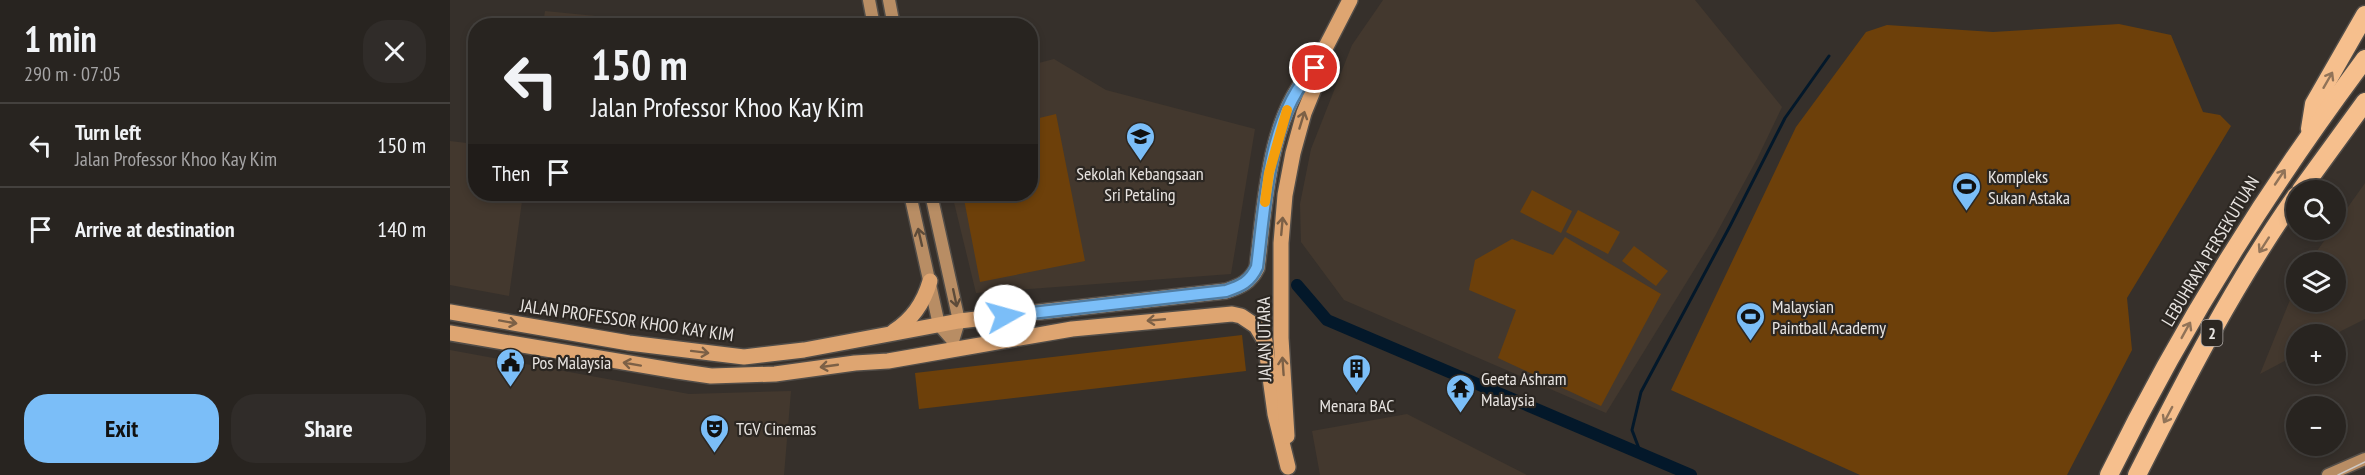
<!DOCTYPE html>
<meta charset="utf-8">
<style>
body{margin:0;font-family:"PT Sans Narrow",sans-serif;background:#302c29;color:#f1f3f6;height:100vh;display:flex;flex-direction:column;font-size:22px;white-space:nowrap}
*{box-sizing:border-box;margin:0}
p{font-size:20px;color:#a5a4a5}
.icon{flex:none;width:33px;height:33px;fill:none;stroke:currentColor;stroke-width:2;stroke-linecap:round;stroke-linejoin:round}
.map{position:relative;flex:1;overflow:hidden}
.details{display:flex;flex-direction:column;background:#282420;width:450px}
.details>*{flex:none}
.hud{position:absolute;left:18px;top:18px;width:570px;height:183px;border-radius:24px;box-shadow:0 3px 9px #0003,0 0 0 2px #44413e;background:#282420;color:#f1f3f6;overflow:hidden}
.tools{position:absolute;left:1836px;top:180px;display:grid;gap:12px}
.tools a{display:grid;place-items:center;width:60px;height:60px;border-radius:50%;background:#282420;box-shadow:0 3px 9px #0003,0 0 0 2px #44413e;font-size:30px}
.pin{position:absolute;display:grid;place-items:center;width:51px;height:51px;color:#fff;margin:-26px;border:3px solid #fff;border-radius:50%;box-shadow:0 2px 6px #0007}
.me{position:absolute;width:66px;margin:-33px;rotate:83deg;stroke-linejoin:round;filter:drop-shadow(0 0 4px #0008)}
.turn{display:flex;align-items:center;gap:21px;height:126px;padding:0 24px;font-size:27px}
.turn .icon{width:78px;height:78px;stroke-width:2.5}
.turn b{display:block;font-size:42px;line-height:51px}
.then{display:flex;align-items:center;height:57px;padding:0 24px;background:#0003;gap:12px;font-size:22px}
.round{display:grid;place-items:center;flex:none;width:63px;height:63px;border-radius:24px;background:#302c29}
.headline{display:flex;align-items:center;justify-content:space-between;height:102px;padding:0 24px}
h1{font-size:36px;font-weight:800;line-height:45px}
.button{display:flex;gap:12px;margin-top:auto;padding:12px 24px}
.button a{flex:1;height:69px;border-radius:24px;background:#7bbef8;color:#111;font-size:24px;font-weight:800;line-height:69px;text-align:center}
.button a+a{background:#302c29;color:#f1f3f6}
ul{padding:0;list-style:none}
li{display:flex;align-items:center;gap:18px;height:84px;padding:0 24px;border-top:2px solid #44413e}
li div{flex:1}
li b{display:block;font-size:22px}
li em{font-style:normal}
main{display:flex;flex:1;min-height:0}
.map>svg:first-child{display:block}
</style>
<main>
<section class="details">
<div class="headline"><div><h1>1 min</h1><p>290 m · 07:05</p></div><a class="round"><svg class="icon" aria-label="close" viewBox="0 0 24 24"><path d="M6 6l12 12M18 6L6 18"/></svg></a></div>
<ul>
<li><svg class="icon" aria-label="left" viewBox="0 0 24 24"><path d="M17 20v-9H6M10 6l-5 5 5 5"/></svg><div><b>Turn left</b><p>Jalan Professor Khoo Kay Kim</p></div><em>150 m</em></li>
<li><svg class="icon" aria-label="arrive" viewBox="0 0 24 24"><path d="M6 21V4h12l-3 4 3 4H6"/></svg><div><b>Arrive at destination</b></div><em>140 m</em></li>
</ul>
<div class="button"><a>Exit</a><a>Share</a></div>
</section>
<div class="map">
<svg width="1915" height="475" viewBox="0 0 1915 475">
<rect width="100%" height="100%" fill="#36302b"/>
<g fill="#43382e">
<polygon points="933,0 1245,0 1332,107 1307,159 1265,236 1156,413 894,300 851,242 850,204 861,149 902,45"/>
<polygon points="95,11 237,25 93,25"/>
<polygon points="604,59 656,90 805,129 781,274 526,293 502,194 580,194 581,65"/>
<polygon points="0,141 25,144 26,194 73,194 59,296 0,285"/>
<polygon points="1915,183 1915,319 1885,334 1846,334 1846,355 1810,374 1846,285 1846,302 1886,302 1886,262 1859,262 1882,230 1886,230 1886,224"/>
<polygon points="0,350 239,394 341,391 334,475 0,475"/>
<polygon points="957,414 1077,475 870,475 862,431"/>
</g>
<g fill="#6d400a">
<polygon points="1669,24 1721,35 1753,112 1770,115 1781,126 1677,298 1682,350 1617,475 1410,475 1221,390 1346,127 1416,32 1437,25 1543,32"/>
<polygon points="606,114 635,261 530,282 513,194 580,194 581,120"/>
<polygon points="1082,190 1122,211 1111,233 1070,212"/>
<polygon points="1128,210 1170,232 1158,254 1116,232"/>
<polygon points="1115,237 1211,294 1151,406 1048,358 1066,310 1019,290 1025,260 1062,239 1103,255"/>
<polygon points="1184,246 1218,271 1206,286 1172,261"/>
<polygon points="792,335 796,371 469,409 465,373"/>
</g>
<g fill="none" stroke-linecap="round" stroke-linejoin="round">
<polyline stroke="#03182a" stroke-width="3" points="1191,454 1182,430 1191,392 1280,226 1335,118 1379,56"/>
<polyline stroke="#03182a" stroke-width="12" points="847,285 877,320 1241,475"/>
<defs>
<g id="secondary">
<polyline points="419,0 424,26"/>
<polyline points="439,0 444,26"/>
<polyline points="460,194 489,325 503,341 509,321 481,194"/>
<polyline points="1878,475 1915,459"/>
</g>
<g id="primary">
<path d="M0,312L179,343L294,357L354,350L509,321L776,291C791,286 800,282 807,268C815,206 818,113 865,68"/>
<path d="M444,331C463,319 474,302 480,281"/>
<polyline points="0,333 227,371 261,376 325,374 405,363 438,361 622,329 782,314 791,316 806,326 815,341 825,414 838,467"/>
<polyline points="837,436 831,338 831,243 835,195 843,153 854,113 865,86 865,68 900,0"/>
</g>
<g id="highway">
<polyline points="1860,129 1864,104 1915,15"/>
<polyline points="1851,190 1915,102"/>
<path d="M1659,475C1731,328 1817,190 1915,59"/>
<path d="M1687,475C1735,380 1784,284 1846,196"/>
</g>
</defs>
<use href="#secondary" stroke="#524d48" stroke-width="15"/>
<use href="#primary" stroke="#524d48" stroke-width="18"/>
<use href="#highway" stroke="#524d48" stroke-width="21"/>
<use href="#secondary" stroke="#b88d64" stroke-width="12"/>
<use href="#primary" stroke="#dea571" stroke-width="15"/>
<use href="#highway" stroke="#f6bf8d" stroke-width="18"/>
<polyline stroke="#cecac6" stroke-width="1.5" points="1888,475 1915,462"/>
</g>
<defs><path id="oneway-shaft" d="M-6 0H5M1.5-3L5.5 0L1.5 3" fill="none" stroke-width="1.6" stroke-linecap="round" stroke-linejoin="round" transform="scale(1.5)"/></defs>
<g stroke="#917358">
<use href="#oneway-shaft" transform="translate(1878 80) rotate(-60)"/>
<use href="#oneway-shaft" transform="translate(1830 177) rotate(-56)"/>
<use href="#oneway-shaft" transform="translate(1814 245) rotate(123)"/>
<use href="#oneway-shaft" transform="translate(1736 330) rotate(-61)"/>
<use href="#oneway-shaft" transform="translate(1718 415) rotate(118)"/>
</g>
<g stroke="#7c6046">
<use href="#oneway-shaft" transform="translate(852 120) rotate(-73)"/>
<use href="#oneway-shaft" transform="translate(832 226) rotate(-85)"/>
<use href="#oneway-shaft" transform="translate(706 320) rotate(175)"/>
<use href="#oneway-shaft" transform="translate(58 322) rotate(10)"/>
<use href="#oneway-shaft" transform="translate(250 352) rotate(7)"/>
<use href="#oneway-shaft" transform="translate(182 364) rotate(-170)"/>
<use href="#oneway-shaft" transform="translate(379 366) rotate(172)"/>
<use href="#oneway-shaft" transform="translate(833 366) rotate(-94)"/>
</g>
<g stroke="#5d4b39">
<use href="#oneway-shaft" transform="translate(470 237) rotate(-103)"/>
<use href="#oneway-shaft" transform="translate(505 298) rotate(78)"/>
</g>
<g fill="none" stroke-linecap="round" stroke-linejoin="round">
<defs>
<path id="route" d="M555,316L776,291C791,286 800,282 807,267C815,206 818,113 865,68"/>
</defs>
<use href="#route" stroke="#507ca1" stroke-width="15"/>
<use href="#route" stroke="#7bbef8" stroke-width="10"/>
<polyline stroke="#f59e0b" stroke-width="10" points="815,202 819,173 837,110"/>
</g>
<defs>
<symbol id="school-pin" viewBox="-11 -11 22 30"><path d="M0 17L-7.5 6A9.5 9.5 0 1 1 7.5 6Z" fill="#7bbef8" stroke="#2c2722"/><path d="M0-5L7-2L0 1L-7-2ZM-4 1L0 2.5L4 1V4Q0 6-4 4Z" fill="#111"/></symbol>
<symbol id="stadium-pin" viewBox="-11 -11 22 30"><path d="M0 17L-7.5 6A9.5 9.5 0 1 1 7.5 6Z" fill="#7bbef8" stroke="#2c2722"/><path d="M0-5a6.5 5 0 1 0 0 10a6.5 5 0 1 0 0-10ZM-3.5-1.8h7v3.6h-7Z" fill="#111"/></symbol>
<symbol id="civic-pin" viewBox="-11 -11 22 30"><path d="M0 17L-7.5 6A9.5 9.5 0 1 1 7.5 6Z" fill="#7bbef8" stroke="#2c2722"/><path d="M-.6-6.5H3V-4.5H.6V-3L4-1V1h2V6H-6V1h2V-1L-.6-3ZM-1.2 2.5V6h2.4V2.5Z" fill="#111"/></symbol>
<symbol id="building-pin" viewBox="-11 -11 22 30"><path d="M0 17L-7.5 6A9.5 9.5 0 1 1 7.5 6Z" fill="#7bbef8" stroke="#2c2722"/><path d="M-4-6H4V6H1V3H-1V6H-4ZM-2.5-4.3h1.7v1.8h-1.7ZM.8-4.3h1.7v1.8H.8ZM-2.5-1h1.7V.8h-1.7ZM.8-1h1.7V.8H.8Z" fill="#111"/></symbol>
<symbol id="temple-pin" viewBox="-11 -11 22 30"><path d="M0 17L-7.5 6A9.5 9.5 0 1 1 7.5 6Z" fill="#7bbef8" stroke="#2c2722"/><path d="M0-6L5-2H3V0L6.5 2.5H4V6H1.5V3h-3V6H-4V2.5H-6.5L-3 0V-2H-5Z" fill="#111"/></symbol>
<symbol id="theatre-pin" viewBox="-11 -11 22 30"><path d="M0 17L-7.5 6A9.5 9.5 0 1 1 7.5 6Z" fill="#7bbef8" stroke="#2c2722"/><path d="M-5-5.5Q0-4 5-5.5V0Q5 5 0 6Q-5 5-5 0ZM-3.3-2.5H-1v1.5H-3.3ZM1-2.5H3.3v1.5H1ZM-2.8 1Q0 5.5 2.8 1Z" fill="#111"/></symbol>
</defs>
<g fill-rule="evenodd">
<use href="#school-pin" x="674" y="120" width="33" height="45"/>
<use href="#stadium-pin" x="1500" y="170" width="33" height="45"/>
<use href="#stadium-pin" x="1284" y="300" width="33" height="45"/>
<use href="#civic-pin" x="44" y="346" width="33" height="45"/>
<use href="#building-pin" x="890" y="352" width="33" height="45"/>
<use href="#temple-pin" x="994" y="372" width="33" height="45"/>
<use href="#theatre-pin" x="248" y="412" width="33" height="45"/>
</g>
<g text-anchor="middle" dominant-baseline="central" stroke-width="4.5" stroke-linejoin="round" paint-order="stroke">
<rect fill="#2c2722" stroke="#b0aba8" stroke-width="1.5" x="1751.5" y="320" width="21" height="26" rx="4.5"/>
<g font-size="16" font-weight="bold" fill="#e8e4e1">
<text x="1762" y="333">2</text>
</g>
<g font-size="18" fill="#e8e4e1" stroke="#2c2722" text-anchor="start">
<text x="690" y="173" text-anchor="middle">Sekolah Kebangsaan<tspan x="690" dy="21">Sri Petaling</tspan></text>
<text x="1538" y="176">Kompleks<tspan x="1538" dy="21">Sukan Astaka</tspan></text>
<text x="1322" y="306">Malaysian<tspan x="1322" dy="21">Paintball Academy</tspan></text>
<text x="82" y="362">Pos Malaysia</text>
<text x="1031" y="378">Geeta Ashram<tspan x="1031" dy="21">Malaysia</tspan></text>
<text x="907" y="405" text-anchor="middle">Menara BAC</text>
<text x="286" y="428">TGV Cinemas</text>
</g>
<g font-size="18" fill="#e8e4e1" stroke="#2c2722">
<text transform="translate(1760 251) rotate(-59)">LEBUHRAYA PERSEKUTUAN</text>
<text transform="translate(177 320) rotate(8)">JALAN PROFESSOR KHOO KAY KIM</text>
<text transform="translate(814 339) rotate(-91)">JALAN UTARA</text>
</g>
</g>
</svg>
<div class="tools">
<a><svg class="icon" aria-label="search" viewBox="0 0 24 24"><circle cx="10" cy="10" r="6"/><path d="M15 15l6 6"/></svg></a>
<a><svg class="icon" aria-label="layers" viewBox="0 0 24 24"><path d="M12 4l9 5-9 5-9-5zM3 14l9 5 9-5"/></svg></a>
<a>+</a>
<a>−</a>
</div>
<div class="pin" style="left:865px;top:68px;background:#d93025"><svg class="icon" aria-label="arrive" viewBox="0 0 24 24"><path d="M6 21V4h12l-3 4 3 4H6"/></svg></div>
<svg class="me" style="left:555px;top:316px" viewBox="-20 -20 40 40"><circle r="19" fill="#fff"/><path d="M0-13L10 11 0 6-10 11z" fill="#7bbef8"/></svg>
<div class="hud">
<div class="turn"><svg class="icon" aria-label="left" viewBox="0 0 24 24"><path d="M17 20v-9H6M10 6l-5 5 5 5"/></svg><div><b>150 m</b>Jalan Professor Khoo Kay Kim</div></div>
<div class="then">Then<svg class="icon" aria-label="arrive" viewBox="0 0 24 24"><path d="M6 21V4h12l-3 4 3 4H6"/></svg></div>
</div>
</div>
</main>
